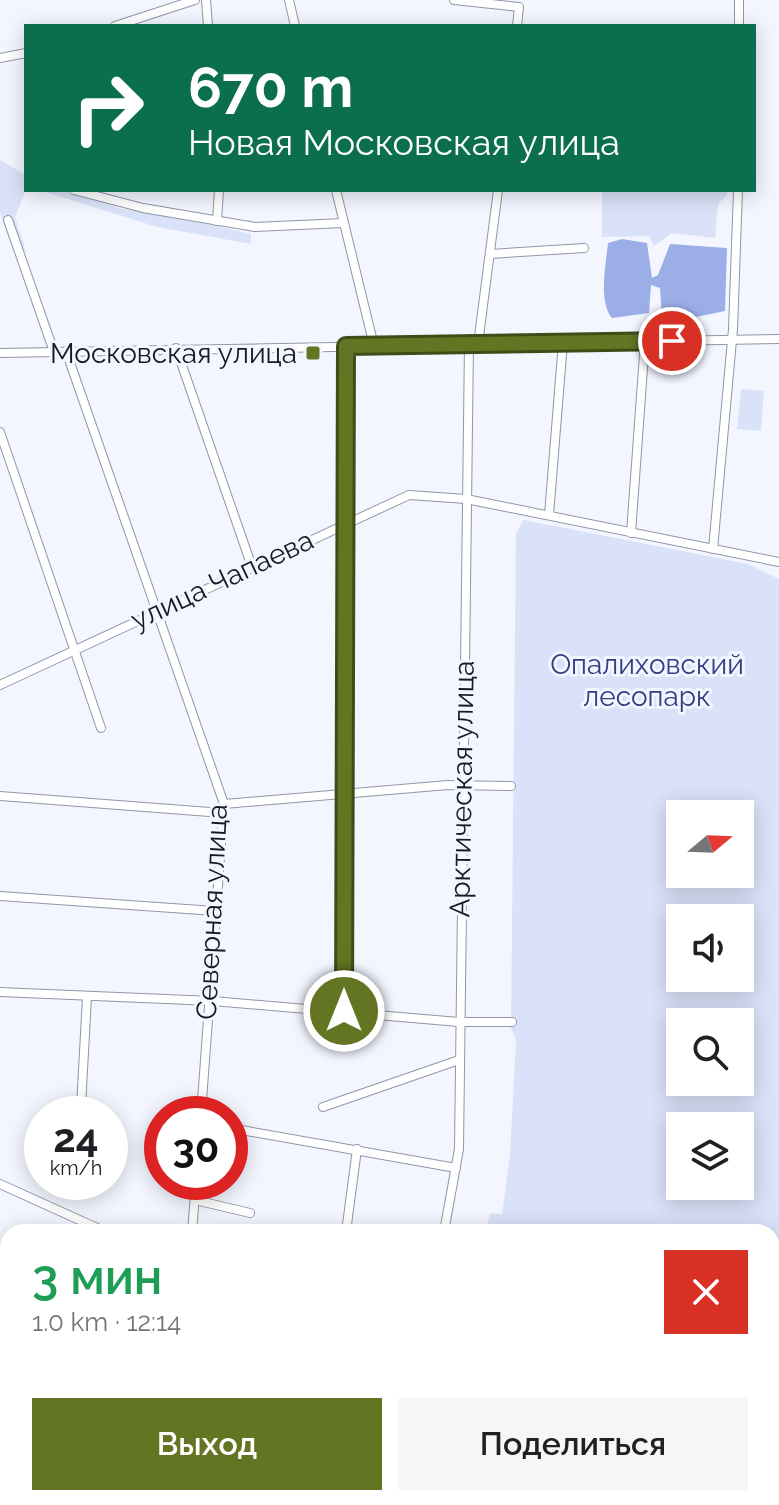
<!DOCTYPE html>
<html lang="ru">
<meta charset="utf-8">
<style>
body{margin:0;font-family:Raleway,sans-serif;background:#f6f6f6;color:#202124;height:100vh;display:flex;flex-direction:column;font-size:30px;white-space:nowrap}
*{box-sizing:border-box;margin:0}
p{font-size:26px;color:#757577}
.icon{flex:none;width:44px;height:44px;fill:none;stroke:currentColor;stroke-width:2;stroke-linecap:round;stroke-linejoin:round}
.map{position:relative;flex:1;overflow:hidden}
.panel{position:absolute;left:0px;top:1224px;width:780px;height:282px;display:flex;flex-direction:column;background:#fff;border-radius:24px 24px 0 0;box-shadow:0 4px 20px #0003}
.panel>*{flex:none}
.hud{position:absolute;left:24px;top:24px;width:732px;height:168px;border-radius:0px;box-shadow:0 4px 20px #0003;background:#0b6e4f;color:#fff;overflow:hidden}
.needle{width:52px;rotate:71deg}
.controls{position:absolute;left:666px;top:800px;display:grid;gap:16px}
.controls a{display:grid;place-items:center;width:88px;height:88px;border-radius:0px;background:#fff;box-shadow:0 4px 20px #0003;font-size:40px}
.speed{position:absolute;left:24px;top:1096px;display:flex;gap:16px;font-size:40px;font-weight:700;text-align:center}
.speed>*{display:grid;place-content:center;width:104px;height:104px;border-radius:50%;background:#fff;box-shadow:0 4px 20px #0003;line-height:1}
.speed small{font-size:20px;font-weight:400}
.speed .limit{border:12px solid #d22;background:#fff;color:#111}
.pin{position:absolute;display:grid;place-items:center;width:68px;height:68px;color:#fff;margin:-34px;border:4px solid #fff;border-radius:50%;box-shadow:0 2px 8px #0007}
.me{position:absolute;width:88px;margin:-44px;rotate:0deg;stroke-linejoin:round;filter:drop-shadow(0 0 6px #0008)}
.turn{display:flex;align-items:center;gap:28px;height:168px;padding:0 32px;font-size:36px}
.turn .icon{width:104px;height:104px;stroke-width:2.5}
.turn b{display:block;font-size:56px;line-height:68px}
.round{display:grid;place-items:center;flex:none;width:84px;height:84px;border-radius:0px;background:#f6f6f6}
.summary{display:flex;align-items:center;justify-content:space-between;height:136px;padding:0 32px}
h1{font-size:48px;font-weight:600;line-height:60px;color:#1e9e55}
.button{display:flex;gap:16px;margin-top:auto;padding:16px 32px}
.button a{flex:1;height:92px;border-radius:0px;background:#637523;color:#fff;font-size:32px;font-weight:600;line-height:92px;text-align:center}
.button a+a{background:#f6f6f6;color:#202124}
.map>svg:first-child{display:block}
</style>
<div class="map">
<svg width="779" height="1505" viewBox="0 0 779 1505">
<rect width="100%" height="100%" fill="#f3f6ff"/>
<g fill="#dae2f9" fill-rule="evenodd">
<polygon points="0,160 26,175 26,190 15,217 26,251 15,255 0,213"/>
<polygon points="39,190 81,190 93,199 122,209 153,211 251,234 251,244 157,227"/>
<polygon points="602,190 727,190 727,195 718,204 715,238 672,233 654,246 649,236 602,237"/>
<polygon points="741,389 764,391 761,431 737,429"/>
<path d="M524,520L748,564L779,579V1505H386V1498H772V1232H485L490,1213L502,1214L510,1155L516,1040L511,1028L516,533ZM680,814H740V874H680ZM680,918H740V978H680ZM680,1022H740V1082H680ZM680,1126H740V1186H680Z"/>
</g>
<path fill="#9caee7" d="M622,239L647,243L652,278L658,275L670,244L727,248L725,311L696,317H662L660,288L651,285L649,313L612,318C598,302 606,263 608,243Z"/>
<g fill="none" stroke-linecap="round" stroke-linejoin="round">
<defs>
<g id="minor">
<polyline points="206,0 208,26"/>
<polyline points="289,0 295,26"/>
<polyline points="454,0 519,7 517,26"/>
<polyline points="739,0 739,26"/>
<polyline points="115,26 195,0"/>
<polyline points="0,58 26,53"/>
<polyline points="74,190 143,208 255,227 344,223"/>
<polyline points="336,190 374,346"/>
<polyline points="8,220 54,352"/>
<polyline points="217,221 219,190"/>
<polyline points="490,254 584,248"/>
<polyline points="478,344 498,190"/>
<polyline points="176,348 252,567"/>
<polyline points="66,351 224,804 201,1114"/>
<polyline points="0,353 779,339"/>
<polyline points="0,432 101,728"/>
<polyline points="549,515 563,342"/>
<polyline points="631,533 645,341"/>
<polyline points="713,549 733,329 738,190"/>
<polyline points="0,685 409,495 466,499 779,562"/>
<polyline points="0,796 223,813"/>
<polyline points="224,804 448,785 511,786"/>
<polyline points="0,896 215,911"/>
<polyline points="0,992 213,1001 459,1022 512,1022"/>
<polyline points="344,1011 346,346"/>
<polyline points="81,1107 87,997"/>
<polyline points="323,1107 459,1060"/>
<polyline points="230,1128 456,1168"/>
<polyline points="0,1184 106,1232"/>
<polyline points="195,1200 250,1213"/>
<polyline points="192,1232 196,1182"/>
<polyline points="346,1232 357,1149"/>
<polyline points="444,1232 459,1149 469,344"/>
<polyline points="0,1457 8,1448"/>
<polyline points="0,1466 8,1473"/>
<polyline points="34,1498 42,1505"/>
<polyline points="326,1505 327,1498"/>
</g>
</defs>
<use href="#minor" stroke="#9096aa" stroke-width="10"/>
<use href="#minor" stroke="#fff" stroke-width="8"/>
</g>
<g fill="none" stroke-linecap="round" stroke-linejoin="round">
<defs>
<polyline id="route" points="344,1011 346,346 672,341"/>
</defs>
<use href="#route" stroke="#404c17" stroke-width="20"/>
<use href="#route" stroke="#637523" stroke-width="14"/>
</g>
<rect fill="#637523" stroke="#f3f6ff" stroke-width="3" x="305" y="345" width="16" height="16" rx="4"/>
<g text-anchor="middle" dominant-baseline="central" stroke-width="6" stroke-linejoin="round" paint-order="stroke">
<g font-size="28" fill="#181a22" stroke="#f3f6ff" text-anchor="end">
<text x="297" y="353">Московская улица</text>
</g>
<g font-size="28" fill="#181a22" stroke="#f3f6ff">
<text transform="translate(222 580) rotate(-25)">улица Чапаева</text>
<text transform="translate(462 789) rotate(-89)">Арктическая улица</text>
<text transform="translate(212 912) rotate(-87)">Северная улица</text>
</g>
<g font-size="28" fill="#314084" stroke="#f3f6ff">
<text x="647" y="664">Опалиховский<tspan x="647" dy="32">лесопарк</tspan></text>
</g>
</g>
</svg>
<div class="controls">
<a><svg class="needle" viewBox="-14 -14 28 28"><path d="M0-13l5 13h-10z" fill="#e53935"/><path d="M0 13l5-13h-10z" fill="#757577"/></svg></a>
<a><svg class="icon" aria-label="sound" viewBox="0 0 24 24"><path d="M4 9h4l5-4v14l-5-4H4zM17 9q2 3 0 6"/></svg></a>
<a><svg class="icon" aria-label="search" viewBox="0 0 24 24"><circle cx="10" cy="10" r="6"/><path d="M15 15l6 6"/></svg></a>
<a><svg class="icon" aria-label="layers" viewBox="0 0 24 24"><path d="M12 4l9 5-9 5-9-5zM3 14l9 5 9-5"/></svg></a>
</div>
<div class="speed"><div>24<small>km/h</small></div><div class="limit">30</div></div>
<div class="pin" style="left:672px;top:341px;background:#d93025"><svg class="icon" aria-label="arrive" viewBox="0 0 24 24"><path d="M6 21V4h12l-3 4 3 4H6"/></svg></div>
<svg class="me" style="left:344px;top:1011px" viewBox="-20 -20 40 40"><circle r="17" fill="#637523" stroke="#fff" stroke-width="3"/><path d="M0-11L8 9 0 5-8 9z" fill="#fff"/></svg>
<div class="hud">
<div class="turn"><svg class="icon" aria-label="right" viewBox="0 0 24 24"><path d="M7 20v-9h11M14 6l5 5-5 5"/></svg><div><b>670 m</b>Новая Московская улица</div></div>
</div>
<section class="panel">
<div class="summary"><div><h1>3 мин</h1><p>1.0 km · 12:14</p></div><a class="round" style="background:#d93025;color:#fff"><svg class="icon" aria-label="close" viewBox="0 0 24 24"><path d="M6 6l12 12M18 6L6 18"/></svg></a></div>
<div class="button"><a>Выход</a><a>Поделиться</a></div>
</section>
</div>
